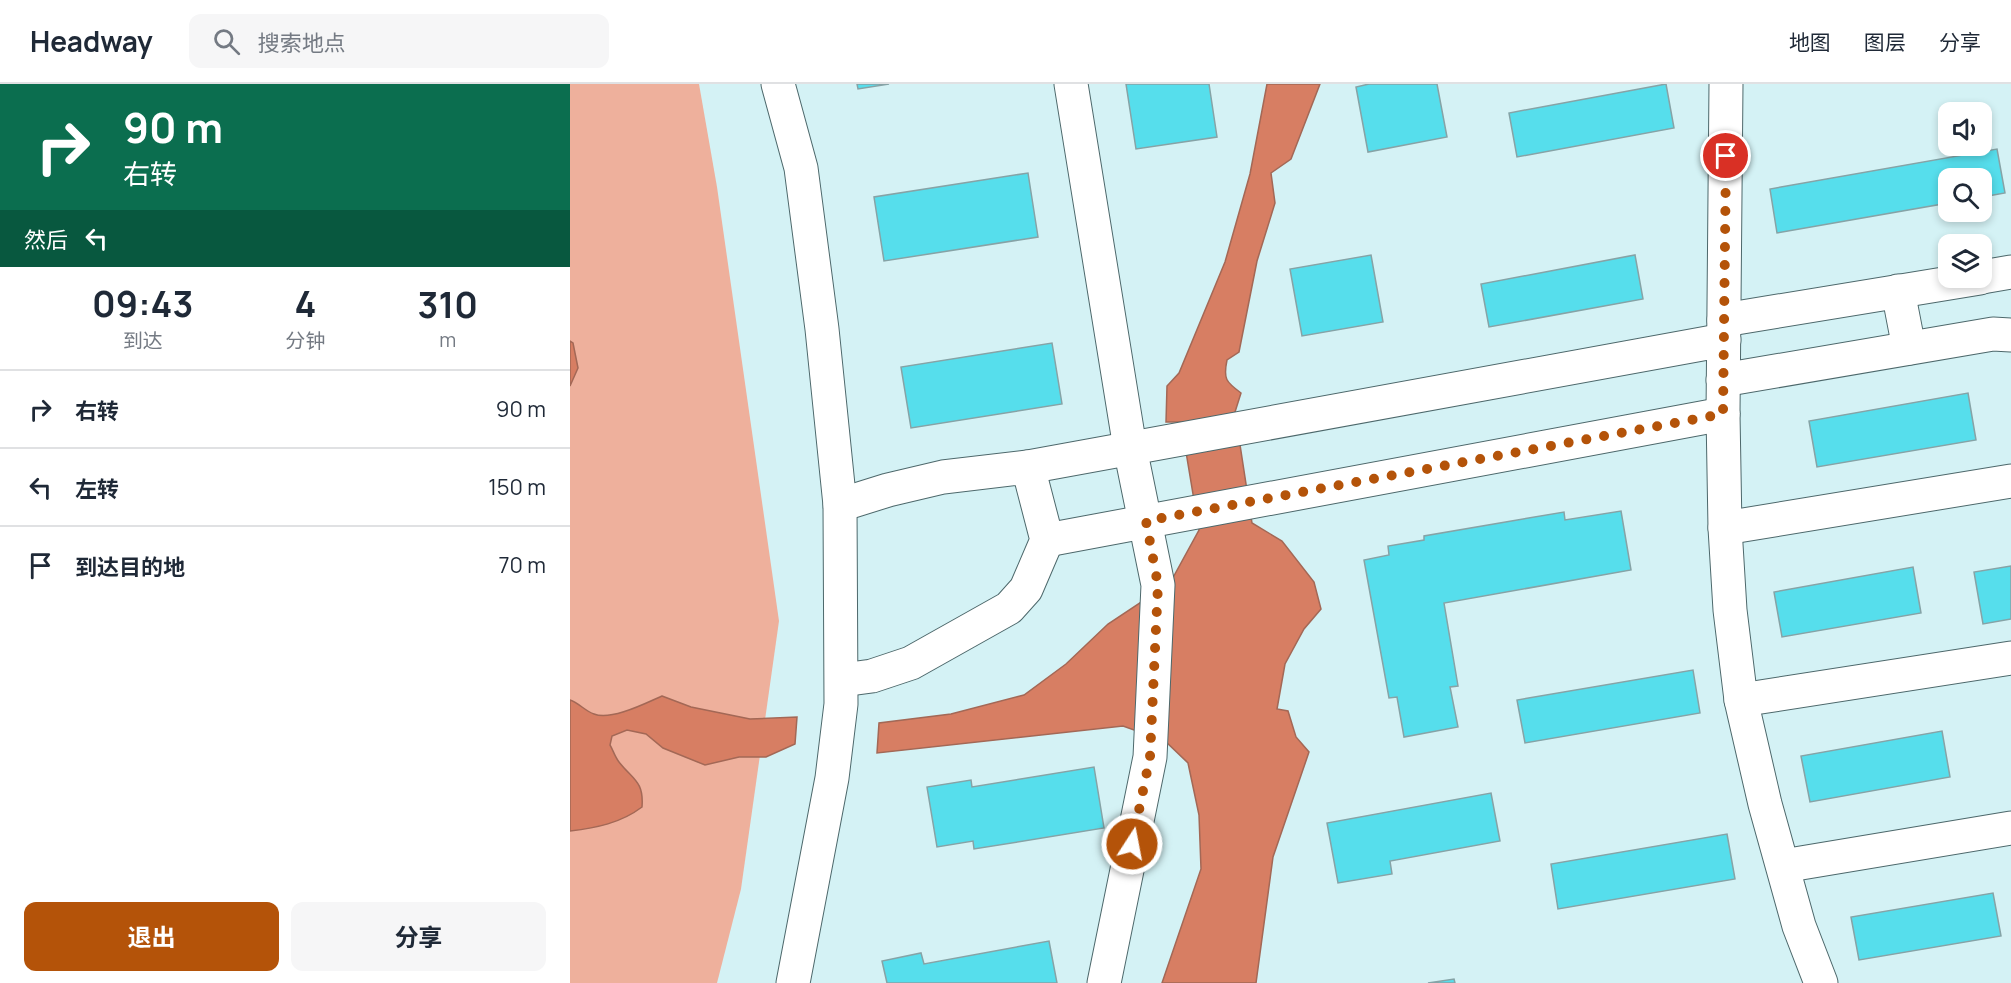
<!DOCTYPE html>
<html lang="zh">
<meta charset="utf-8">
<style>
body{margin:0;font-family:Manrope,"Noto Sans SC",sans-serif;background:#f6f6f7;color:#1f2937;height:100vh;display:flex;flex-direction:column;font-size:22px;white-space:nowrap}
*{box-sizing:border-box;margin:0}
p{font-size:20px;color:#747a83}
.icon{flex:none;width:33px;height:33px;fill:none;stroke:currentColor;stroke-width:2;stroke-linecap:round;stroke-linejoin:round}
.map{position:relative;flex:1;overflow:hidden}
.drawer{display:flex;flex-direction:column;background:#fff;width:570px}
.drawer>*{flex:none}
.banner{background:#0b6e4f;color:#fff;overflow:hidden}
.controls{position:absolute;left:1368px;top:18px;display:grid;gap:12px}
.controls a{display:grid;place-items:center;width:54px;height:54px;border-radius:12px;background:#fff;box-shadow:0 3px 9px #0003;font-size:30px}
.pin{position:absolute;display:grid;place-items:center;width:51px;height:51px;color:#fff;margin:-26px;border:3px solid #fff;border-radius:50%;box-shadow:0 2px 6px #0007}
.me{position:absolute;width:66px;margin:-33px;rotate:11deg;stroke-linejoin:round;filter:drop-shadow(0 0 4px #0008)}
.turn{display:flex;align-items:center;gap:21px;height:126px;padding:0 24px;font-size:27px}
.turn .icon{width:78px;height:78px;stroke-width:2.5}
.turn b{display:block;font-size:42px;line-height:51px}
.then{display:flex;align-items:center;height:57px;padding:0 24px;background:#0003;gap:12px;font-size:22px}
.eta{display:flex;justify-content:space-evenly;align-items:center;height:102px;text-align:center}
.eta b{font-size:36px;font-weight:700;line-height:42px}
.cta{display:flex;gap:12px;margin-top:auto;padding:12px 24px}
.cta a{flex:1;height:69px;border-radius:12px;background:#b45309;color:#fff;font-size:24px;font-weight:700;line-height:69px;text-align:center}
.cta a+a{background:#f6f6f7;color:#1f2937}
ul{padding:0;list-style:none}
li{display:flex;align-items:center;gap:18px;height:78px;padding:0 24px;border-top:2px solid #e0e1e3}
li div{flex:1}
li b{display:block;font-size:22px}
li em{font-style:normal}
header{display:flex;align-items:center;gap:36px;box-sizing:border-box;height:84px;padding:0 30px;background:#fff;border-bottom:2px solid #e0e1e3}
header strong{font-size:28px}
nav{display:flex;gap:33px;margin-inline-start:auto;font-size:21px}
.search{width:420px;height:54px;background:#f6f6f7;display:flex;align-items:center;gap:15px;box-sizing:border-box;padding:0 21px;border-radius:12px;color:#747a83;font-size:22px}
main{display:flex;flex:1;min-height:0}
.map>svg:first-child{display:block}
</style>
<header>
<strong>Headway</strong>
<div class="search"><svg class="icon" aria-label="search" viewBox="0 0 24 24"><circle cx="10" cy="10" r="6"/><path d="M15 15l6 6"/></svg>搜索地点</div>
<nav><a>地图</a><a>图层</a><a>分享</a></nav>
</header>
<main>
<section class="drawer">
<div class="banner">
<div class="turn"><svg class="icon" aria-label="right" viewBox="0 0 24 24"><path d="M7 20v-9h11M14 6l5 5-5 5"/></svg><div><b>90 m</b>右转</div></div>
<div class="then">然后<svg class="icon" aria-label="left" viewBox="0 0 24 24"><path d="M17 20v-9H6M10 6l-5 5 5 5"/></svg></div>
</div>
<div class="eta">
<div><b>09:43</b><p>到达</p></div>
<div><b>4</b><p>分钟</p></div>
<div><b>310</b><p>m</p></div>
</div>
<ul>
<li><svg class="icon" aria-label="right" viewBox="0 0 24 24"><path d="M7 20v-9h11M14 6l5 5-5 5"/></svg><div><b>右转</b></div><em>90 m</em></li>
<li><svg class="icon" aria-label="left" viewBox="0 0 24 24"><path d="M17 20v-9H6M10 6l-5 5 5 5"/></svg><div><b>左转</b></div><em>150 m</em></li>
<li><svg class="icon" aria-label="arrive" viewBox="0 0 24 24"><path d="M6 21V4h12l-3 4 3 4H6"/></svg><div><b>到达目的地</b></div><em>70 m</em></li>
</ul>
<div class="cta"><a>退出</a><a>分享</a></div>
</section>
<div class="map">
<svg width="1441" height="899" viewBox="0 0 1441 899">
<rect width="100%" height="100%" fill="#d4f2f5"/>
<polygon fill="#eeb09c" points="0,0 129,0 147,103 209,537 171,805 147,899 0,899"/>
<g fill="#d77e63" stroke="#a36856" stroke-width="1.5">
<path d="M697,0H750L721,75L701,89L705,119L687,177L669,268L657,276C653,295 656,298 671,309L665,328L682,439L712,457L744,498L751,525L734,545L715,580L707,625L718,627L726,653L739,668L703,773L686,899H592L631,785L629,731L618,679L595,657L553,642L307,669L309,639L381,630L454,611L496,580L538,540L600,499L629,446L611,338H596L597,302L609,289L655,178L680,90Z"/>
<polygon points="0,257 3,259 8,284 0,302"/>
<path d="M92,612L121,623L180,635L227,633L225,660L196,673H169L135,681L93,664L76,650L57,646L42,652L40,661C43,666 45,673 49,678C63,696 74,697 72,723C51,739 26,744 0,747V616C9,619 15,627 24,630C41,637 76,619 92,612Z"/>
</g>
<g fill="#56deec" stroke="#86a3a6" stroke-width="1.5">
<polygon points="287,0 319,0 288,5"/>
<polygon points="556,0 639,0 647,53 566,65"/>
<polygon points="799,0 867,0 877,53 798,68 786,3"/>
<polygon points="1096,0 1104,44 947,73 939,29"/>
<polygon points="1427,65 1435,109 1412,113 1412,94 1378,94 1378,119 1207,149 1200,105"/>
<polygon points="458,89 468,153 314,177 304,113"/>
<polygon points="801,171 813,238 732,252 720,185"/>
<polygon points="1065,171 1073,215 919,243 911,200"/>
<polygon points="482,259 492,320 341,344 331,283"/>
<polygon points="1398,309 1406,356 1247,383 1239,337"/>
<polygon points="1051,427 1061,486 874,519 888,602 880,603 888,643 834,653 827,613 819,614 794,476 819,471 818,462 854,456 854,452 994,428 995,436"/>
<polygon points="1441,482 1441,535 1413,540 1404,488"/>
<polygon points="1343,483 1351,529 1212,553 1204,508"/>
<polygon points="1123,586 1130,629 955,659 947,616"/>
<polygon points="1372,647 1380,693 1240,718 1231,672"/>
<polygon points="524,683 534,744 404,765 403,757 367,763 357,703 401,696 402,703"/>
<polygon points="921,709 930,757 820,777 822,790 768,799 757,739"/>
<polygon points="1157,750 1165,795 988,825 981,780"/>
<polygon points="1423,809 1431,852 1289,876 1281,833"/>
<polygon points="479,857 487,899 317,899 312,877 351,869 354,880"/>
<polygon points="884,895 885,899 858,899"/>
</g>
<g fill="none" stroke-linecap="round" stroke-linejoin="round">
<defs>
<g id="minor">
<polyline points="208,0 231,84 252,245 270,421 271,620 262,694 223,899"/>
<polyline points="501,0 560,364 588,501 580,673 534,899"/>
<polyline points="1156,0 1153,330 1155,444 1160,526 1171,616 1195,720 1229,842 1251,899"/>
<polyline points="1412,193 1441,188"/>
<polyline points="1328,207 1339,264"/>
<polyline points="1154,236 1410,194"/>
<polyline points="1153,296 1423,250 1441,251"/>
<polyline points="458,383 1154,256"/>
<polyline points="270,421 318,406 373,393 458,383 477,456 456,505 439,524 341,579 302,592 272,596"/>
<polyline points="1155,444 1441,397"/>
<polyline points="477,456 1153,330"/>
<polyline points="1171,616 1441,574"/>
<polyline points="1213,782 1441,744"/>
</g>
</defs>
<use href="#minor" stroke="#4d686b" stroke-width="35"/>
<use href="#minor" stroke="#fff" stroke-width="33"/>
</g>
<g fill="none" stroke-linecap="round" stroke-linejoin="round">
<polyline stroke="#b45309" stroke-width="10" stroke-dasharray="0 18" points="562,760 580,673 588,501 576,437 1153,330 1156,72"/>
</g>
</svg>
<div class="controls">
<a><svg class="icon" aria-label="sound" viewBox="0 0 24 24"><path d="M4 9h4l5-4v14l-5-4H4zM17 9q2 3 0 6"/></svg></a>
<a><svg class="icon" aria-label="search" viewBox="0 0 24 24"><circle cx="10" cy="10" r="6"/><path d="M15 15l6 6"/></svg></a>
<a><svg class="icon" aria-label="layers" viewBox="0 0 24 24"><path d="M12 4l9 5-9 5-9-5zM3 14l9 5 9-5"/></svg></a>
</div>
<div class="pin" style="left:1156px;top:72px;background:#d93025"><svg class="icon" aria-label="arrive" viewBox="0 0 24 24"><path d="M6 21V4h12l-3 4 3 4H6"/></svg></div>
<svg class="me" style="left:562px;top:760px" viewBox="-20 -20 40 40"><circle r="17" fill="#b45309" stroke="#fff" stroke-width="3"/><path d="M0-11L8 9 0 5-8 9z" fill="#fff"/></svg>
</div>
</main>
